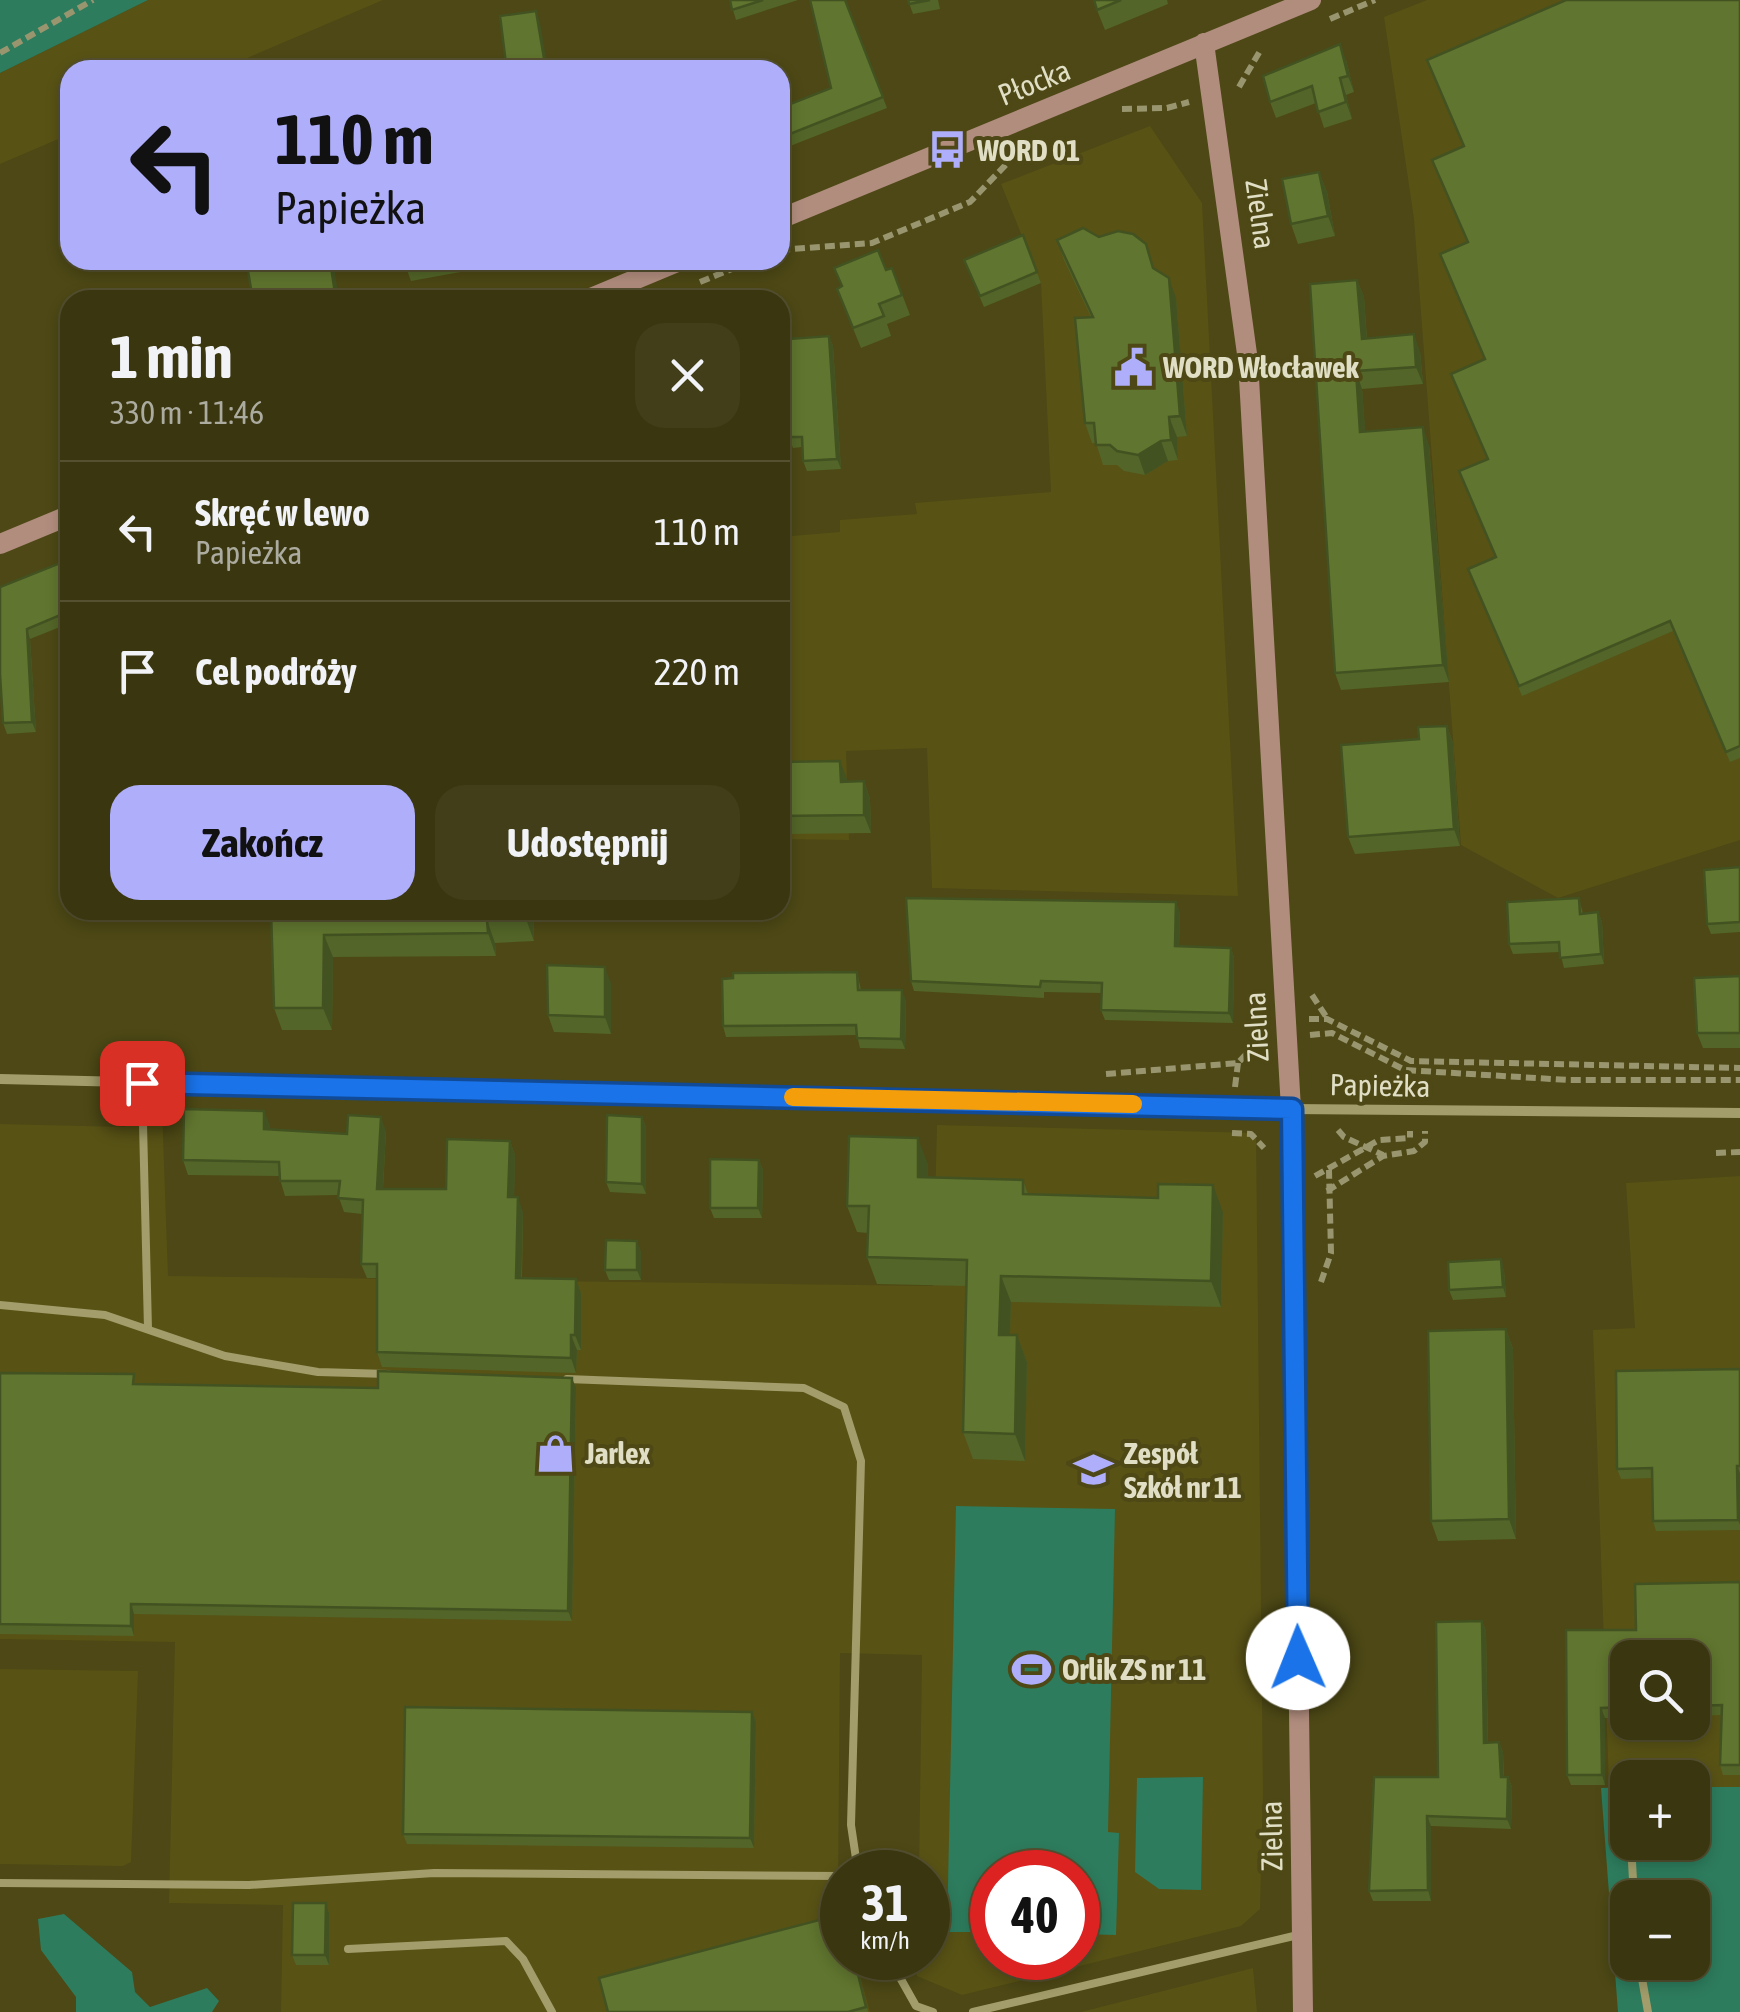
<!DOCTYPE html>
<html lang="pl">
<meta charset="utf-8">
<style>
body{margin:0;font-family:"Asap Condensed",sans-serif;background:#413e19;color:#f1f3f6;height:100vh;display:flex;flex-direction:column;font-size:38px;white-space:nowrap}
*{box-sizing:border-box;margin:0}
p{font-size:32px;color:#abab9f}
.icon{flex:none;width:55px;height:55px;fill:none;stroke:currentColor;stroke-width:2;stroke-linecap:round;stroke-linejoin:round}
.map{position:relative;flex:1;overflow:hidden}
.panel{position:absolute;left:60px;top:290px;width:730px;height:630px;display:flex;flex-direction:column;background:#3a3610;border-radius:30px;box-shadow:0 5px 15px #0003,0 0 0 2px #545030}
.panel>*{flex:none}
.guide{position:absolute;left:60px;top:60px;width:730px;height:210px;border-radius:30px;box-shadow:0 5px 15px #0003,0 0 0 2px #545030;background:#aeaefa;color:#111;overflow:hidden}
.controls{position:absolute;left:1610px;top:1640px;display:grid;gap:20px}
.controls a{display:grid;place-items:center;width:100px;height:100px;border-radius:20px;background:#3a3610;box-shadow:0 5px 15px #0003,0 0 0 2px #545030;font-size:50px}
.speed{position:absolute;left:820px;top:1850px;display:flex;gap:20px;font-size:50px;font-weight:700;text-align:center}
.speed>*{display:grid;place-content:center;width:130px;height:130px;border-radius:50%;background:#3a3610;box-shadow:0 5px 15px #0003,0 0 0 2px #545030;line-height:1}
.speed small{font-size:25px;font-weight:400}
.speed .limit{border:15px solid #d22;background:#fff;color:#111}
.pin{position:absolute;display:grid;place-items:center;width:85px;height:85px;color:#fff;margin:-42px;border-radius:20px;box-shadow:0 5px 15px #0006}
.me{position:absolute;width:110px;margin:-55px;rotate:359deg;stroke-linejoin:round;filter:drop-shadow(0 0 8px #0008)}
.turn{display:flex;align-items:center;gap:35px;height:210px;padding:0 50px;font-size:45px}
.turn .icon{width:130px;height:130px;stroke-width:2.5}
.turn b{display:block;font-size:70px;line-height:85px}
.round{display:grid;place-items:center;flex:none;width:105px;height:105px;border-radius:30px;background:#413e19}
.headline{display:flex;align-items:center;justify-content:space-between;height:170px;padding:0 50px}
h1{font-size:60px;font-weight:700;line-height:75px}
.primary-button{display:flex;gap:20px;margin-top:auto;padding:20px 50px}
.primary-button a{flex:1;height:115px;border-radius:30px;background:#aeaefa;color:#111;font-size:40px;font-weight:700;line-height:115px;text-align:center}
.primary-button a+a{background:#413e19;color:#f1f3f6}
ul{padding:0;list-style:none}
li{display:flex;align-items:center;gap:30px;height:140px;padding:0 50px;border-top:2px solid #545030}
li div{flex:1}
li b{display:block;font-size:38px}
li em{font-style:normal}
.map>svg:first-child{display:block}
</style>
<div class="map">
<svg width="1740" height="2012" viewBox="0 0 1740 2012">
<rect width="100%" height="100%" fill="#4d4815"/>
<g fill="#585215" fill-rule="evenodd">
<polygon points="148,0 383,0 219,70 70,70 70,134 0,164 0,73"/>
<polygon points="1427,0 1740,0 1740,840 1558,898 1461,845 1414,219 1384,17"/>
<polygon points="1150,126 1202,203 1238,896 932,888 927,748 846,751 849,840 780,839 780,537 840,532 840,520 917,514 915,503 1051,492 1041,283 1001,184"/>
<path d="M162,1108L168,1276L933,1286L937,1125L1256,1133L1263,1794L1260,1909L1241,1926L962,1995L917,1976V1958H928V1872H919L922,1655L840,1653L838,1898L842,1958H855L870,2012H281L283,1905L169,1903L175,1642L0,1639V1124L124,1127ZM992,1872H1078V1958H992Z"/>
<path d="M1740,1176V1787H1693L1692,1778H1628L1627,1787H1609L1593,1330L1635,1328L1626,1183ZM1628,1658H1692V1722H1628Z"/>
<polygon points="0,1669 138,1671 131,1862 123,1866 0,1864"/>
<polygon points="1253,1968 1257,2012 1081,2012"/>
</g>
<g fill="#2d7c5d" fill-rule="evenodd">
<polygon points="0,0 148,0 0,73"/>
<polygon points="956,1506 1115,1509 1108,1832 1119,1833 1116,1935 1078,1934 1078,1872 992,1872 992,1932 947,1932"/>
<polygon points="1203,1777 1201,1890 1159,1889 1135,1872 1137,1778"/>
<path d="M1627,1787L1628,1842H1692L1693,1787H1740V2012H1618L1601,1788ZM1628,1898H1692V1962H1628Z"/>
<polygon points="64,1914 132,1972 135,1992 150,2007 207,1988 219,2001 212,2012 76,2012 76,1997 41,1950 38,1919"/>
</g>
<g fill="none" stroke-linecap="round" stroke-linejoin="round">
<g stroke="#99956f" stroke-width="6" stroke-dasharray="10 5" stroke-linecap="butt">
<polyline points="1330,19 1375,0"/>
<polyline points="0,53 93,0"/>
<polyline points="1239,87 1260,51"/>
<polyline points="1122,109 1167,108 1189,102"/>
<polyline points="780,250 872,243 970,202 1019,151"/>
<polyline points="700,282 754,260"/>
<polyline points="1312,995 1327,1018"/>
<polyline points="1309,1019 1327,1019 1411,1061 1740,1068"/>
<polyline points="1310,1035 1332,1033 1405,1070 1568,1080 1740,1080"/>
<polyline points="1106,1074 1238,1063 1259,1040"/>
<polyline points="1235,1087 1238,1063"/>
<polyline points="1338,1130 1344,1137 1383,1155"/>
<polyline points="1232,1133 1251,1134 1264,1148"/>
<polyline points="1716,1153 1740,1152"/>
<polyline points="1315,1176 1379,1140 1410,1138 1410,1131"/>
<polyline points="1327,1191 1383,1156 1414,1151 1425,1142 1425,1131"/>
<polyline points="1321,1282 1331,1253 1329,1170"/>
</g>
<g stroke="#a29d6a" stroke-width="8">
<polyline points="142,1083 148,1329"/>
<polyline points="0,1305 105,1315 225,1356 318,1372 388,1374"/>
<polyline points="567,1379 804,1388 844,1407 861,1461 851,1825 858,1872"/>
<polyline points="1632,1862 1634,1898"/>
<polyline points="0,1883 249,1885 434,1873 842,1876"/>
<polyline points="348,1949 506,1941 523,1959 552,2012"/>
<polyline points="889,1958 916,2006 933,2012"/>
<polyline points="1639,1962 1648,2012"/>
<polyline points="973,2012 1298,1935"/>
</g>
<polyline stroke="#a29d6a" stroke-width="10" points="0,1079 1291,1109 1740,1113"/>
<g stroke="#b18d7e" stroke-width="20">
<polyline points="1204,43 1248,361 1291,1109 1303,2012"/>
<polyline points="780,219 1311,0"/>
<polyline points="586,300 682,260"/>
<polyline points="0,544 70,515"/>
</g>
</g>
<g fill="#536528">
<polygon points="730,0 798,0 736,20"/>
<polygon points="845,0 887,108 780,150 780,108 831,88"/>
<polygon points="908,0 938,0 940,9 913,14"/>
<polygon points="1093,0 1167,0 1168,4 1105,30"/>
<polygon points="1740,0 1740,758 1730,762 1673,631 1522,696 1472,579 1496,557 1487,459 1485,359 1467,242"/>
<polygon points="1346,60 1354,92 1346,95 1352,119 1324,128 1316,103 1276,118 1270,102"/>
<polygon points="1319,172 1327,192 1335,236 1298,244 1291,224"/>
<polygon points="1023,235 1041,283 984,307 968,270"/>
<polygon points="1057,240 1154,269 1176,298 1187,436 1177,437 1178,460 1168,461 1145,475 1124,471 1117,465 1103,465 1096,443 1092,443 1085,423 1091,317 1064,260"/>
<polygon points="406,260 476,260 477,269 411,281 407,270"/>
<polygon points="892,268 910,315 887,324 891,336 861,348 837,289"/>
<polygon points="1357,280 1364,297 1367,339 1420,351 1423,384 1362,389 1365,431 1429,445 1449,682 1341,690 1335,673"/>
<polygon points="829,336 833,346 841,469 807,471 803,461 802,447 793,448 789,437"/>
<polygon points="70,559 70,623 30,639 36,732 7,734 3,723 0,674"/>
<polygon points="1447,726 1453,743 1460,846 1355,854 1348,837"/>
<polygon points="840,761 847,781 864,781 870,799 871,833 787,834 780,816"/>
<polygon points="1740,867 1740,932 1711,934 1707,924"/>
<polygon points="1579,898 1583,914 1598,912 1602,922 1604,964 1564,968 1560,952 1513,954 1509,944"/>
<polygon points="271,910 533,910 534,941 495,943 496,956 333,957 332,1030 282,1030 274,1008"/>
<polygon points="1180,912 1179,946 1231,948 1234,958 1233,1023 1105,1020 1101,1010 1102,993 1044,992 1044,998 914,991 911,981"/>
<polygon points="857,972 861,990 906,1000 905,1049 860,1048 857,1035 726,1037 723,1026"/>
<polygon points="1740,976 1740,1048 1703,1048 1697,1033"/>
<polygon points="611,983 611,1034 554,1032 548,1015"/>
<polygon points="642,1117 646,1127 646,1194 610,1192 606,1182"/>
<polygon points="270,1125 270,1129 347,1134 386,1131 383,1189 446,1189 510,1141 515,1155 514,1197 523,1212 522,1278 576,1279 581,1293 581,1350 577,1350 576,1373 382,1367 377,1352 377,1278 367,1278 361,1264 362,1214 344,1212 338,1195 285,1196 279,1176 188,1175 183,1160"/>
<polygon points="759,1160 763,1170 762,1218 714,1218 710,1208"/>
<polygon points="928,1164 928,1178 1023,1180 1028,1194 1223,1212 1221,1307 1011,1302 1010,1335 1017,1335 1027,1362 1025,1461 973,1459 963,1432 966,1286 877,1284 867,1257 868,1233 857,1232 847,1206"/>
<polygon points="641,1251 641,1280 609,1280 605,1270"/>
<polygon points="1504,1270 1506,1297 1453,1300 1449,1290"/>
<polygon points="1506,1329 1513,1349 1516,1539 1438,1541 1431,1521"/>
<polygon points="1740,1369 1740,1530 1656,1531 1653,1521 1652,1478 1621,1479 1617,1469"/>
<polygon points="0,1373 137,1385 378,1388 576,1388 572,1621 134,1614 134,1636 0,1634"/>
<polygon points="1740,1582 1740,1775 1723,1775 1720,1765 1722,1715 1692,1716 1692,1658 1628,1658 1628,1718 1605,1718 1605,1785 1571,1785 1567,1775 1636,1630"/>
<polygon points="1482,1621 1486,1631 1488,1743 1499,1742 1503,1752 1504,1777 1508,1777 1512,1787 1511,1829 1431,1826 1431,1901 1373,1901 1369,1891 1438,1777"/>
<polygon points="752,1712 756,1722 754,1848 407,1844 403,1834"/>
<polygon points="326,1903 329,1913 329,1965 296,1965 292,1955"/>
<polygon points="842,1958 855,1958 868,2012 608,2012"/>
</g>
<g fill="#435221">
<polygon points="536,11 540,22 548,70 546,70"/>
<polygon points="1340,44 1346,60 1354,92 1348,76"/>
<polygon points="1340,78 1346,95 1352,119 1346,102"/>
<polygon points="1319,172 1327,192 1335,236 1328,216"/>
<polygon points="330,260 333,260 339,300 336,300"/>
<polygon points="1169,278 1176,298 1187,436 1180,416"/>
<polygon points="1357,280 1364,297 1368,356 1362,339"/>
<polygon points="1414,334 1420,351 1423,384 1416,367"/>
<polygon points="829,336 833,346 841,469 837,459"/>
<polygon points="1356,371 1362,389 1367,449 1360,432"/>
<polygon points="1169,417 1177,437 1178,460 1171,440"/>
<polygon points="1423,427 1429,445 1449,682 1443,665"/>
<polygon points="1161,441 1168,461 1145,475 1138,455"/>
<polygon points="27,629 30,639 36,732 32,722"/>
<polygon points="1447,726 1453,743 1460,846 1454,829"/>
<polygon points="840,761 847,779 847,800 841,782"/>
<polygon points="864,781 870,799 871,833 864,815"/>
<polygon points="1176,902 1180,912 1179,956 1175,946"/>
<polygon points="525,910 533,910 534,941 526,919"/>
<polygon points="1598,912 1602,922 1604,964 1601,954"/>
<polygon points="487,920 495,943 496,956 488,933"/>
<polygon points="324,935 333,957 332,1030 323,1008"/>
<polygon points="1231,948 1234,958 1233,1023 1229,1013"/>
<polygon points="605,967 611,983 611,1034 605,1017"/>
<polygon points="902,990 906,1000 905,1049 901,1039"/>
<polygon points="264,1111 270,1125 269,1143 264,1129"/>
<polygon points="381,1117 386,1131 382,1204 377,1189"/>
<polygon points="642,1117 646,1127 646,1194 642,1184"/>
<polygon points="918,1138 928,1164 928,1204 918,1177"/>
<polygon points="510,1141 515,1155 514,1211 508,1197"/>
<polygon points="759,1160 763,1170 762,1218 758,1208"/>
<polygon points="1213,1185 1223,1212 1221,1307 1211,1281"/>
<polygon points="518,1197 523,1212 521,1293 516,1278"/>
<polygon points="637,1241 641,1251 641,1280 637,1270"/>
<polygon points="1501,1259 1504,1270 1506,1297 1503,1287"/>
<polygon points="1001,1276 1011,1302 1009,1362 999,1335"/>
<polygon points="576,1279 581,1293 581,1350 575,1335"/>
<polygon points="1506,1329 1513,1349 1516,1539 1509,1519"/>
<polygon points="571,1335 577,1350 576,1373 571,1358"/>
<polygon points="1017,1335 1027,1362 1025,1461 1015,1434"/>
<polygon points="572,1378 576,1388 572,1621 568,1611"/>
<polygon points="1737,1466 1740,1473 1740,1525 1738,1520"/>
<polygon points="131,1604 134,1614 134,1636 131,1626"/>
<polygon points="1482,1621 1486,1631 1488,1753 1484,1743"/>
<polygon points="1601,1708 1605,1718 1605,1785 1602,1775"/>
<polygon points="752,1712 756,1722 754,1848 750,1838"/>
<polygon points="1499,1742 1503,1752 1504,1787 1501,1777"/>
<polygon points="1508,1777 1512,1787 1511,1829 1507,1819"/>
<polygon points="1427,1816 1431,1826 1431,1901 1428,1890"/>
<polygon points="326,1903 329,1913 329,1965 325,1955"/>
</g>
<g fill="#60752f" stroke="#435221" stroke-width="2.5">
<polygon points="730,0 763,0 732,10"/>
<polygon points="810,0 845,0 883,97 780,138 780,108 831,88"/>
<polygon points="908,0 930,0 909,4"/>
<polygon points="1094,0 1121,0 1097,10"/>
<polygon points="1566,0 1740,0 1740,746 1726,752 1670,621 1519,686 1468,569 1496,557 1459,471 1488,459 1451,374 1485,359 1440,254 1468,242 1432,160 1464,146 1427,60"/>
<polygon points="536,11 546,70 461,70 506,64 500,16"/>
<polygon points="1340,44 1348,76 1340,78 1346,102 1318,112 1312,86 1270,102 1263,76"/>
<polygon points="1319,172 1328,216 1291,224 1282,179"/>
<polygon points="1083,228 1099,237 1118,231 1133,234 1146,244 1153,268 1169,278 1180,416 1169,417 1171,440 1161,441 1138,455 1117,451 1110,445 1096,445 1094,423 1085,423 1075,318 1093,317 1057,240"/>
<polygon points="1023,235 1037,272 980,296 964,260"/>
<polygon points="878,250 886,270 892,268 902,295 879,304 884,316 853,328 837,289 842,286 834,268"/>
<polygon points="246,260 330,260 336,300 253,300"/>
<polygon points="406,260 465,260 407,270"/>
<polygon points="1357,280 1362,339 1414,334 1416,367 1356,371 1360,432 1423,427 1443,665 1335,673 1310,284"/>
<polygon points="829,336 837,459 803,461 802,437 789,437 783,347 789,346 789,339"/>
<polygon points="70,559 70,611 27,629 32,722 3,723 0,674 0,587"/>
<polygon points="1447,726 1454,829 1348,837 1341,745 1419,739 1418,727"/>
<polygon points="840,761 841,782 864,781 864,815 780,816 780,762"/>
<polygon points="1740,867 1740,922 1707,924 1704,870"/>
<polygon points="906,898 1176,902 1175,946 1231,948 1229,1013 1101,1010 1102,983 1041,981 1040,987 911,981"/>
<polygon points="1579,898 1580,914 1598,912 1601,954 1560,958 1559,942 1509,944 1507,902"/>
<polygon points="271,910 525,910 526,919 487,920 488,933 324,935 323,1008 274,1008"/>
<polygon points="547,965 605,967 605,1017 548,1015"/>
<polygon points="857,972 858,990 902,990 901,1039 857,1038 856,1025 723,1026 722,979 733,978 733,973"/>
<polygon points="1740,976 1740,1033 1697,1033 1694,978"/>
<polygon points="184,1109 264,1111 264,1129 347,1134 348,1115 381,1117 377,1189 446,1189 447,1139 510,1141 508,1197 518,1197 516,1278 576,1279 575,1335 571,1335 571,1358 377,1352 377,1264 361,1264 363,1200 338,1198 340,1181 280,1181 279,1162 183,1160"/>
<polygon points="607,1115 642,1117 642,1184 606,1182"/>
<polygon points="849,1136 918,1138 918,1177 1023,1180 1023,1194 1158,1198 1158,1184 1213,1185 1211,1281 1001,1276 999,1335 1017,1335 1015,1434 963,1432 967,1260 867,1257 869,1206 847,1206"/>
<polygon points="710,1159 759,1160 758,1208 710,1208"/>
<polygon points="606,1240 637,1241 637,1270 605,1270"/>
<polygon points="1501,1259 1503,1287 1449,1290 1448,1262"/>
<polygon points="1506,1329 1509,1519 1431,1521 1428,1331"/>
<polygon points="1740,1369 1740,1466 1737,1466 1738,1520 1653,1521 1652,1468 1617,1469 1616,1371"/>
<polygon points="378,1371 572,1378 568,1611 131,1604 131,1626 0,1624 0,1373 134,1374 133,1384 378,1388"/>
<polygon points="1740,1582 1740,1765 1720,1765 1722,1705 1692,1706 1692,1658 1628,1658 1628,1707 1601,1708 1602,1775 1567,1775 1566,1630 1636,1630 1635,1584"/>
<polygon points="1482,1621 1484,1743 1499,1742 1501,1777 1508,1777 1507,1819 1427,1816 1428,1890 1369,1891 1374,1777 1438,1777 1436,1622"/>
<polygon points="405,1707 752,1712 750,1838 403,1834"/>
<polygon points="293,1903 326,1903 325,1955 292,1955"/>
<polygon points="842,1914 842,1958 854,1958 866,2007 848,2012 608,2012 599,1978"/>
</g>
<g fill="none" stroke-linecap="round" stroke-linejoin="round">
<defs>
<polyline id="route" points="142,1083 1292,1109 1298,1658"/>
</defs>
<use href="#route" stroke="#114b97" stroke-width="25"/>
<use href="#route" stroke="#1a73e8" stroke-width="18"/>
<polyline stroke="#f59e0b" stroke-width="18" points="793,1097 1133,1104"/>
</g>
<defs>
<symbol id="bus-bare" viewBox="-9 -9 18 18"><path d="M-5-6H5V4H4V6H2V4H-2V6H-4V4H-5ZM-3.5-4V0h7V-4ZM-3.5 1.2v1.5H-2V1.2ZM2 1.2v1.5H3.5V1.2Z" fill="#aeaefa" stroke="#4d4815" stroke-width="2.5" paint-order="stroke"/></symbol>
<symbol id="civic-bare" viewBox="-9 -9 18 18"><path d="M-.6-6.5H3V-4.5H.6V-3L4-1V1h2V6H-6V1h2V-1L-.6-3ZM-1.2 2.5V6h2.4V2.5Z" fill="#aeaefa" stroke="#4d4815" stroke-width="2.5" paint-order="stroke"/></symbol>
<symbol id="shop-bare" viewBox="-9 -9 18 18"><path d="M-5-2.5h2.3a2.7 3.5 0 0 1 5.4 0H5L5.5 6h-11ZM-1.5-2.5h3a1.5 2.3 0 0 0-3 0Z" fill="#aeaefa" stroke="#4d4815" stroke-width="2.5" paint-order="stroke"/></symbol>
<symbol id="school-bare" viewBox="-9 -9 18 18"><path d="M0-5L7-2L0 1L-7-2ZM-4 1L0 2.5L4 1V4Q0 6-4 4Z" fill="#aeaefa" stroke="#4d4815" stroke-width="2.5" paint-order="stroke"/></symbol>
<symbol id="stadium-bare" viewBox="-9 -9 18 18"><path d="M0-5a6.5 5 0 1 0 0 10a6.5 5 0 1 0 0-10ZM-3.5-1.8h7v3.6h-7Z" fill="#aeaefa" stroke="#4d4815" stroke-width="2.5" paint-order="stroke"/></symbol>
</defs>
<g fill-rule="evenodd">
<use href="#bus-bare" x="920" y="122" width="55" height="55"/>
<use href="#civic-bare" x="1106" y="340" width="55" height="55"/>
<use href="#shop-bare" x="528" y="1426" width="55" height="55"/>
<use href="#school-bare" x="1066" y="1442" width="55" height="55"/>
<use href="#stadium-bare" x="1004" y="1642" width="55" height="55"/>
</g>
<g text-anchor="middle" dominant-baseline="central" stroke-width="8" stroke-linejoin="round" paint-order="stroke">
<g font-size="30" fill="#e0dec4" stroke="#4d4815">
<text transform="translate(1034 82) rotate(-22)">Płocka</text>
<text transform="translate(1261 214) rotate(82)">Zielna</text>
<text transform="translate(1256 1027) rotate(-93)">Zielna</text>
<text transform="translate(1380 1085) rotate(1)">Papieżka</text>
<text transform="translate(1271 1836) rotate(-91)">Zielna</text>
</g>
<g font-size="30" font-weight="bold" fill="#e0dec4" stroke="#4d4815" text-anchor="start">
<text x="977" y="150">WORD 01</text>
<text x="1163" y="367">WORD Włocławek</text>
<text x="585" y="1453">Jarlex</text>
<text x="1124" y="1453">Zespół<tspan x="1124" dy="34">Szkół nr 11</tspan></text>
<text x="1062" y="1669">Orlik ZS nr 11</text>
</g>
</g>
</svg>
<div class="controls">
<a><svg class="icon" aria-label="search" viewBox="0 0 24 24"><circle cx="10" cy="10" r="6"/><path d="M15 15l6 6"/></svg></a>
<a>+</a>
<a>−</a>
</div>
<div class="speed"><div>31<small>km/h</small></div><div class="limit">40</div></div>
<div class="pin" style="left:142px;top:1083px;background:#d93025"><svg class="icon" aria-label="arrive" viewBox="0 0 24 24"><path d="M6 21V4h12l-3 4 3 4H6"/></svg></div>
<svg class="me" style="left:1298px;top:1658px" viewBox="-20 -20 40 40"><circle r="19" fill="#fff"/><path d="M0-13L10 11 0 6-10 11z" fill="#1a73e8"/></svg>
<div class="guide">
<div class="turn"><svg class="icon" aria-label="left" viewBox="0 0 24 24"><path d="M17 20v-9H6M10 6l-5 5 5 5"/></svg><div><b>110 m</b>Papieżka</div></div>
</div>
<section class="panel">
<div class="headline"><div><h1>1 min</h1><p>330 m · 11:46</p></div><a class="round"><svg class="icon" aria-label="close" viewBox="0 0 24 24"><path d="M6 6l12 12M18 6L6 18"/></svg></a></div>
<ul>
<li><svg class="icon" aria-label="left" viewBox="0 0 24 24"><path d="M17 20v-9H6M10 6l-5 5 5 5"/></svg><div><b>Skręć w lewo</b><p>Papieżka</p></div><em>110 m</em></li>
<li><svg class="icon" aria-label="arrive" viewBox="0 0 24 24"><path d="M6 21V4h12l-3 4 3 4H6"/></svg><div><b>Cel podróży</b></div><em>220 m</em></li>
</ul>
<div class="primary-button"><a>Zakończ</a><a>Udostępnij</a></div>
</section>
</div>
